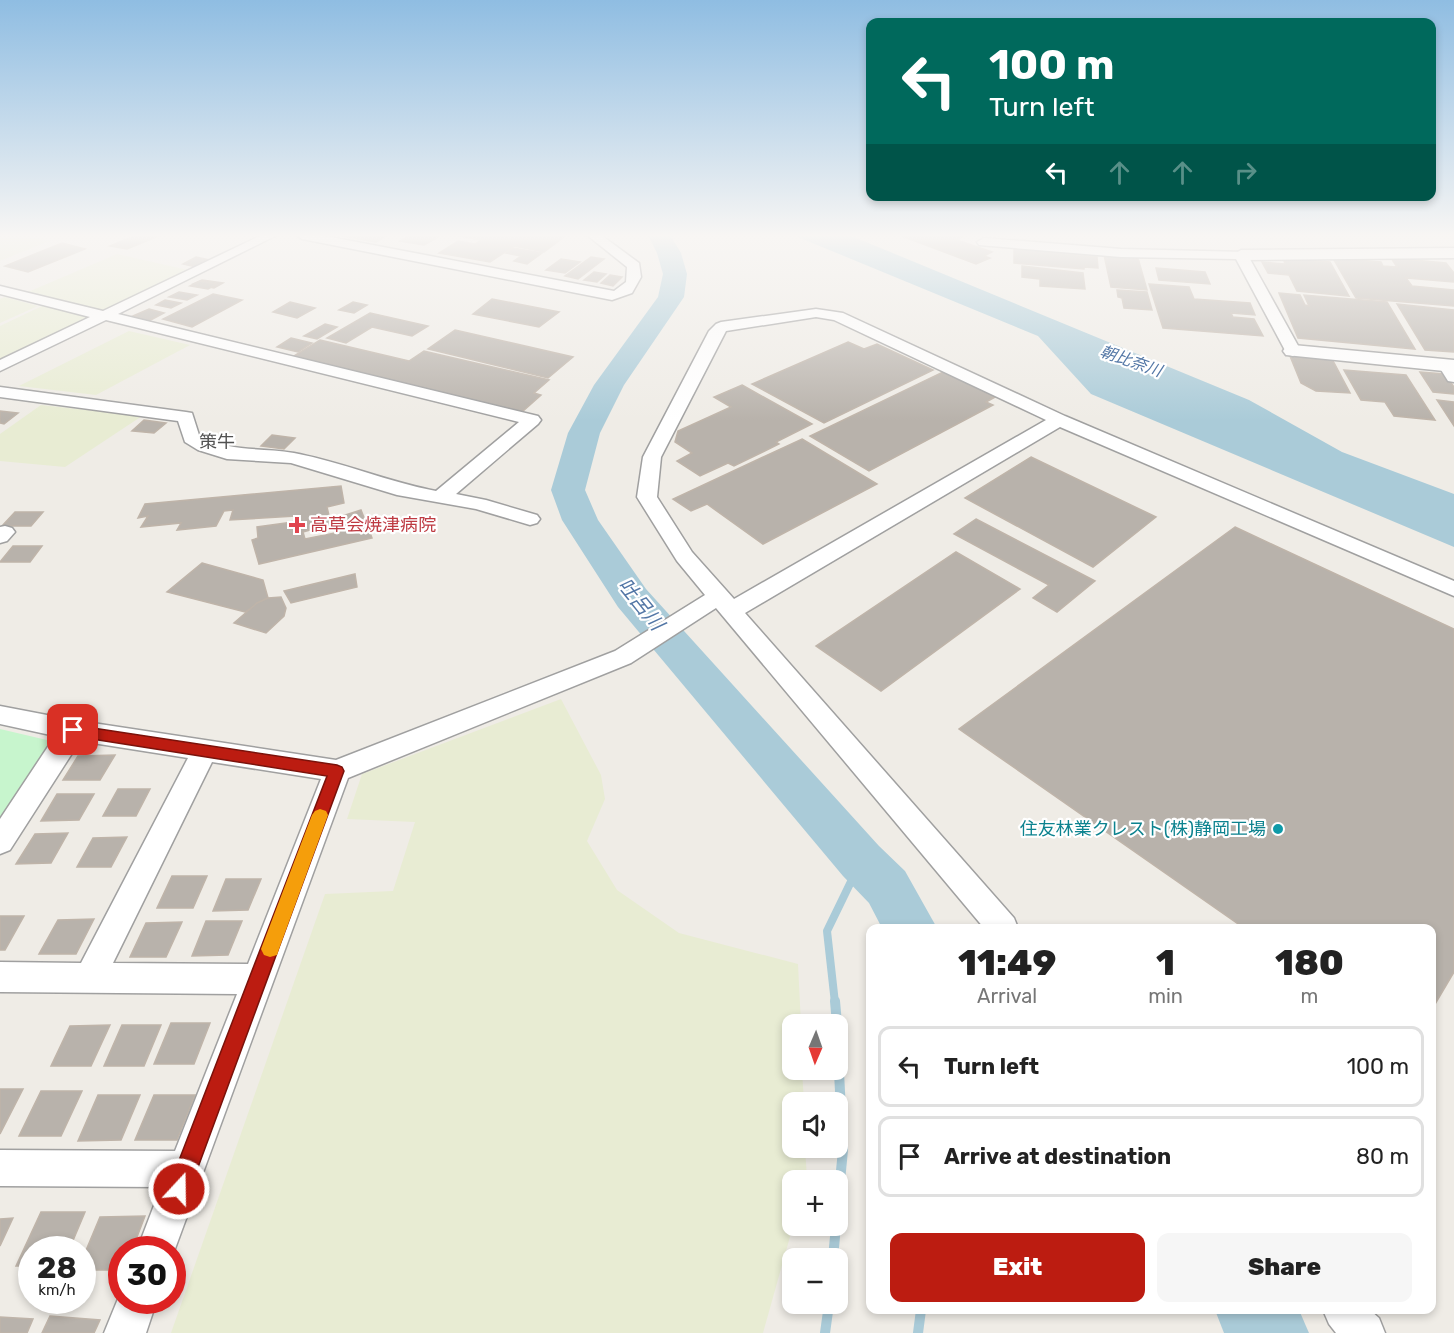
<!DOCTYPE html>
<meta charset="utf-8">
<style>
body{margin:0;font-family:Rubik,"Noto Sans JP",sans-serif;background:#f6f6f6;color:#222;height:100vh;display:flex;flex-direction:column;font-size:22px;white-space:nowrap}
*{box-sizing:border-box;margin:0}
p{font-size:20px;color:#767676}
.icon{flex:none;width:33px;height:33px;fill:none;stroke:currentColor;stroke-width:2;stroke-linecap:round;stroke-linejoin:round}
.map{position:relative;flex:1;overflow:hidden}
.panel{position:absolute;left:866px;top:924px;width:570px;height:390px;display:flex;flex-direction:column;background:#fff;border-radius:12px;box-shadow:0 3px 9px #0003}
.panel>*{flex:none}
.guide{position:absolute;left:866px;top:18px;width:570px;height:183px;border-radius:12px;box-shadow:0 3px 9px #0003;background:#00695c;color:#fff;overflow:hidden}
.needle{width:39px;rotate:182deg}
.controls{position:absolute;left:782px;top:1014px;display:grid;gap:12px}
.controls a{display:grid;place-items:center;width:66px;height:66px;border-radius:12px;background:#fff;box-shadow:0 3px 9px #0003;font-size:30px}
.speed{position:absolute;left:18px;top:1236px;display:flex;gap:12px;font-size:30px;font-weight:700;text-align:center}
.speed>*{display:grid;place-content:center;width:78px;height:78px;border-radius:50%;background:#fff;box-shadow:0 3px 9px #0003;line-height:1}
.speed small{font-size:15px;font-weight:400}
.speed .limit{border:9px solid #d22;background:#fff;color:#111}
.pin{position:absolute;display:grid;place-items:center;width:51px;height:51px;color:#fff;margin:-26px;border-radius:12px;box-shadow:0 3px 9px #0006}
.me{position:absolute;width:66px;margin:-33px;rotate:21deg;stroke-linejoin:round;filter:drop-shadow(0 0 4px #0008)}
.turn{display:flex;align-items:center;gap:21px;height:126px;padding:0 24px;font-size:27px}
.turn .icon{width:78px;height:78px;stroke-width:2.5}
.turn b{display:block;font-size:42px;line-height:51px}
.lanes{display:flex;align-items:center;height:57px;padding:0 24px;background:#0003;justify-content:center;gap:30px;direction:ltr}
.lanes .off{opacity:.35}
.eta{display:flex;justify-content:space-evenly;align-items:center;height:102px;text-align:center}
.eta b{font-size:36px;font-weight:800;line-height:42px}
.primary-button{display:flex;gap:12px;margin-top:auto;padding:12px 24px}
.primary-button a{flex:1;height:69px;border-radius:12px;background:#bc1c11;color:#fff;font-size:24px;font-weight:800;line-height:69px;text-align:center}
.primary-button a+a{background:#f6f6f6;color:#222}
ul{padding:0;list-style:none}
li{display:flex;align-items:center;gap:18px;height:81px;margin:0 12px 9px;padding:0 12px;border:3px solid #e0e0e0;border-radius:12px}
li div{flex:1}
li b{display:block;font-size:22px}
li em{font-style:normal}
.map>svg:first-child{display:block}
</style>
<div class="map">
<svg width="1454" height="1333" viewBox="0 0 1454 1333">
<rect width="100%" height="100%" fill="#efece6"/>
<g fill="#e8ecd3">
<polygon points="0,235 22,235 49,241 0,261"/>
<polygon points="117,254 188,270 102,311 28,292"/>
<polygon points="5,297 38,306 0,323 0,299"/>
<polygon points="44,305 96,318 0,363 0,326"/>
<polygon points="129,331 190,345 96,395 19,386"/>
<polygon points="41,405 142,416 65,467 0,461 0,434"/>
<polygon points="561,699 601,775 605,799 587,841 617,890 679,933 798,964 801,1024 792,1024 792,1070 802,1070 804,1102 792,1102 792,1148 805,1148 807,1178 806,1180 792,1180 793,1226 763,1333 171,1333 325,894 393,891 415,822 347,819 362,774"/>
</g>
<polygon fill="#c7f5cd" points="0,729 51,741 52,746 0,826"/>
<polygon fill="#aacbd8" points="793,235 849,235 1249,400 1342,452 1454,494 1454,547 1091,394 1038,336"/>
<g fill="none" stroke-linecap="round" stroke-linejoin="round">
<polyline stroke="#aacbd8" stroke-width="4" points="1322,235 1454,235"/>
<polyline stroke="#aacbd8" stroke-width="8" points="835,1003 827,931 861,861"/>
<g stroke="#aacbd8" stroke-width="10">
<polyline points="835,1001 837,1024"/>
<polyline points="837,1033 843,1150 837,1212"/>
<polyline points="833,1258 836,1226"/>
<polyline points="825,1333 829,1304"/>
<polyline points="918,1333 921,1310"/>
</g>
<g fill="#aacbd8" fill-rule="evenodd">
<polygon points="648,235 670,235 681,253 687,274 684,297 624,385 600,433 585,490 598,520 646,589 879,846 905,871 937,928 882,928 869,903 843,876 618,607 562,520 551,490 568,433 594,385 658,297 663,274 657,253"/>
<polygon points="1215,1310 1299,1310 1309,1333 1224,1333"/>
</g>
</g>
<g fill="#b8b2ab" stroke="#bfb4a9" stroke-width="1.5">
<polygon points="136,235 161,235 127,249 110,246"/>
<polygon points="336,235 388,235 376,242"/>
<polygon points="410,235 442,235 424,245 400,241"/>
<polygon points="459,235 531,235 490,262 439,253 458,241 475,244 482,240 457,236"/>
<polygon points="533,235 551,235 564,237 544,252 513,246"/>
<polygon points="899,235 966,235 957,240 992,252 984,256 990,258 976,264"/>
<polygon points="62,243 85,249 28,272 5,266"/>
<polygon points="513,248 542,253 527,264 514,261 521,256 506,253"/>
<polygon points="1014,248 1097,257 1098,268 1084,267 1084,269 1014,263"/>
<polygon points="1104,255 1138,258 1147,290 1111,287"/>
<polygon points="196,257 210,260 196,267 183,264"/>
<polygon points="591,257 604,259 578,279 565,276"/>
<polygon points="1283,258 1330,262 1349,296 1297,291 1289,275 1268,273 1262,262 1285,264"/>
<polygon points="1333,258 1381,262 1383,266 1397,267 1391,258 1446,263 1454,273 1454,282 1406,278 1412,286 1454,290 1454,306 1356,298"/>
<polygon points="561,259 580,262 565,273 546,270"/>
<polygon points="1022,266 1083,273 1085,289 1040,286 1040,279 1022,277"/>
<polygon points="1156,268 1205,272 1210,284 1159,280"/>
<polygon points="594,272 606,274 597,282 584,280"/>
<polygon points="610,275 622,277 613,286 601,283"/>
<polygon points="202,280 223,283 214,288 193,284"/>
<polygon points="200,281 217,284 208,289 190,286"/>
<polygon points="1149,284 1189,287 1194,299 1250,303 1255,315 1231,313 1233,317 1254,319 1263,336 1163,328"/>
<polygon points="1117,290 1147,292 1152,310 1124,308 1122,298 1118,297"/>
<polygon points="179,292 197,295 187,300 169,297"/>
<polygon points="1279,293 1300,295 1305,305 1309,306 1304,295 1387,302 1415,349 1298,338"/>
<polygon points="213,294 242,300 192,327 163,319"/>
<polygon points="492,299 559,312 539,327 473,314"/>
<polygon points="165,300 181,303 171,308 156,305"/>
<polygon points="290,302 315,308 297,318 273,312"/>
<polygon points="353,302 367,305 354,313 339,310"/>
<polygon points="1397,304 1454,310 1454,352 1425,350"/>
<polygon points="149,309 164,313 149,321 133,316"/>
<polygon points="370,313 428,326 412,336 372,327 346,343 327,338"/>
<polygon points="325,324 337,327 317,339 304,336"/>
<polygon points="455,330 573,357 548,378 428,349"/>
<polygon points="291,338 312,343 298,352 277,347"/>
<polygon points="320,340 409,361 424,351 549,380 534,393 541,395 522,412 294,356"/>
<polygon points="848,342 864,349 877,344 933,370 824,423 752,384"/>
<polygon points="1290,356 1332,359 1350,393 1316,391 1301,383"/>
<polygon points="1344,370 1406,375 1435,420 1394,416 1385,402 1361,400"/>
<polygon points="945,371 997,396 986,402 993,405 869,471 810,436"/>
<polygon points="1420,372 1445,374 1454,387 1454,394 1433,392"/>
<polygon points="742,385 812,424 776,442 779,444 734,466 728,463 700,476 677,461 692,453 675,442 678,431 731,407 714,397"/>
<polygon points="1437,400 1454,402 1454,426"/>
<polygon points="0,411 18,413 4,424 0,423"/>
<polygon points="144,420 166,423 154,433 132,431"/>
<polygon points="272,435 295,438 284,449 261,446"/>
<polygon points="802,439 877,484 763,544 707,504 691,511 673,499"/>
<polygon points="1031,457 1156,517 1093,567 965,498"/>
<polygon points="341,486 344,503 327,507 331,524 303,532 305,539 340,532 339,517 361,510 372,538 259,564 252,540 258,538 257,527 293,522 296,516 230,520 233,510 224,511 216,526 177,530 181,523 141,527 148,516 138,518 145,504"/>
<polygon points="15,512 43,512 31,526 2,526"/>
<polygon points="976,519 1095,581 1057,612 1033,598 1049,585 954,534"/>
<polygon points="1235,527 1454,629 1454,972 1431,1011 1431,928 1244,928 959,729"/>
<polygon points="13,546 42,546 30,562 0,562"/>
<polygon points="956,552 1020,589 881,691 816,646"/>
<polygon points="202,563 263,580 268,598 245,612 167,592"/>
<polygon points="355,574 357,587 291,603 284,591"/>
<polygon points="281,597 286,608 284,616 266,633 234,623 257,603 268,598"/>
<polygon points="115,755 100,780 63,780 78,756"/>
<polygon points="118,789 150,789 136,816 103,816"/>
<polygon points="57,794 94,794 79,820 41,821"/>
<polygon points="68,833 51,863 16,864 35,834"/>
<polygon points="127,837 111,867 77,867 93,838"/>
<polygon points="172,876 207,876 193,908 157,908"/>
<polygon points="226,879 261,879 248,910 213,911"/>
<polygon points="0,916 24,916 5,950 0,950"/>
<polygon points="94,919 76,954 39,954 58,920"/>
<polygon points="206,921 242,921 228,955 192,956"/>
<polygon points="182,922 166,957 130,957 146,923"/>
<polygon points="171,1023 210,1023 194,1064 154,1064"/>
<polygon points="110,1025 91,1066 51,1066 70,1026"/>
<polygon points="122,1025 161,1025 144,1066 104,1066"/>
<polygon points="0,1089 23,1089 0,1134"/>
<polygon points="41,1091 82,1091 61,1136 19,1136"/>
<polygon points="98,1095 140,1095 121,1140 78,1141"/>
<polygon points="154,1095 195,1095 177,1140 135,1140"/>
<polygon points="41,1212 85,1212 69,1250 32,1250 32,1266 16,1266"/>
<polygon points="145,1216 132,1250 122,1250 122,1270 82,1270 82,1260 100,1217"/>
<polygon points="13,1218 0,1246 0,1219"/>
<polygon points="50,1316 100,1320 94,1333 42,1333"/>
<polygon points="0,1317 33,1319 27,1333 0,1333"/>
</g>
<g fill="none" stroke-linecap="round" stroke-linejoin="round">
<defs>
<g id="minor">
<path d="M262,235H277L118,314L538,416L541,420L538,424L456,494L486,500L537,515L540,519L537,523L530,525L476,509L397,495L291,463L227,459L198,450L185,442L178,421L0,397V387L186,412L192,413L199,435C229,453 261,447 294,453C342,462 388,482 436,491L519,422L106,320L0,371V360L90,317L0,294V286L103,311Z"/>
<polygon points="296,235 320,235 614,291 626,282 627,267 587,235 601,235 639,263 641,277 632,293 612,300 302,239"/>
<polygon points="984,238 1121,249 1246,252 1301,351 1293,356 1287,354 1236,259 1121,257 979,245 977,242"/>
<path d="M816,309L843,313L1065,416L1454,581V596L1060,427L745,613L1014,918L1018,928H984L716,608L631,663L348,778L172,1257V1250H137L161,1187L0,1186V1150L175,1151L237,994L0,992V962L81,963L188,758L80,741L10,850L0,854V819L55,736L0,724V706L73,720L336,760L615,651L705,595L677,561L637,497L643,457L709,331L716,324L721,322ZM816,317L834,320L1046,420L734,599L692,552L657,497L661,457L726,331ZM212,762L321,779L248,964L113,963Z"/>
<polygon points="1446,360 1454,365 1454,382 1448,381 1438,365"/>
<polygon points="5,526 12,528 15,532 7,541 0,543 0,527"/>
<polygon points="122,1289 122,1300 157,1300 146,1333 104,1333"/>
<polygon points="1323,1310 1370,1310 1379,1318 1385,1333 1336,1333 1329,1324"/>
</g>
<g id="tertiary">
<polygon points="1454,248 1454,258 1241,260 1233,255 1241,250"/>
<polygon points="1293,345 1454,360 1454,372 1286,355 1283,351 1286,347"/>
</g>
</defs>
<use href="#minor" stroke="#a0a0a0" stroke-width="3"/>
<use href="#tertiary" stroke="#a0a0a0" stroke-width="3"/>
<use href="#minor" fill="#fff" fill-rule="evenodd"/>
<use href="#tertiary" fill="#fff" fill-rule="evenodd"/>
</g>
<linearGradient id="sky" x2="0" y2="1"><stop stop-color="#8fbde2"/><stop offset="0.56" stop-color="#f8f6f4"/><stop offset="1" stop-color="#f8f6f4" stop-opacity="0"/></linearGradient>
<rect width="1454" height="421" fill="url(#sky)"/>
<polygon fill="#bc1c11" stroke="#7a120b" stroke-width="1.5" points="73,725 337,765 342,767 344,771 190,1189 187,1197 179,1200 172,1197 168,1189 327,776 73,736 68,734 66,730 68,726"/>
<polygon fill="#f59e0b" points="320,809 326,811 328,815 279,949 277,955 270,957 264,955 261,949 312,815 315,811"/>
<path fill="#e0444e" stroke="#fff" stroke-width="2" d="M294 516h6v6h6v6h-6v6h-6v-6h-6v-6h6z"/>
<circle fill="#0f9aa8" stroke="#fff" stroke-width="2" cx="1278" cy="829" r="6"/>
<g text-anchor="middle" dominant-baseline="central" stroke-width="4.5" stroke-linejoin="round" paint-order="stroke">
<g font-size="16" font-style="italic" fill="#5377a6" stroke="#fff">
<text transform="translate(1131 361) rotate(19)">朝比奈川</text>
</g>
<g font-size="18" fill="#525252" stroke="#fff">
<text x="217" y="442">策牛</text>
</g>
<g font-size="18" fill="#be3a42" stroke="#fff" text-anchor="start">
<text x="310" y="525">高草会焼津病院</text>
</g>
<g font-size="18" fill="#0d838f" stroke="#fff" text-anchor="end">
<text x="1266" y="829">住友林業クレスト(株)静岡工場</text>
</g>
<g font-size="20" font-style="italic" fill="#5377a6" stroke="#fff">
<text transform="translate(641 604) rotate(51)">吐呂川</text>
</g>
</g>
</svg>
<div class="controls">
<a><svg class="needle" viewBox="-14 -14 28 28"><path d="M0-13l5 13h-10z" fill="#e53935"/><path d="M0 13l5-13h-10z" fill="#767676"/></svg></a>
<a><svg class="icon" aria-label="sound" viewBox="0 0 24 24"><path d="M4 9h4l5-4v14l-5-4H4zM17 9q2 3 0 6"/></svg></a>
<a>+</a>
<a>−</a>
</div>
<div class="speed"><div>28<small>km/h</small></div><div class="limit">30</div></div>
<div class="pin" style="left:73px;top:730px;background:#d93025"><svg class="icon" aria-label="arrive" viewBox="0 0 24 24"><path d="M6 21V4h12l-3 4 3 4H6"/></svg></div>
<svg class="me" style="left:179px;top:1189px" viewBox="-20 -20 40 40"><circle r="17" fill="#bc1c11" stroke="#fff" stroke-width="3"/><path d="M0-11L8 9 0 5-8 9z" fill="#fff"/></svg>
<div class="guide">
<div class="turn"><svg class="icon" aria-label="left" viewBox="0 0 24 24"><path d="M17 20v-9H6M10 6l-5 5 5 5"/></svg><div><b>100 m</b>Turn left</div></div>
<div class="lanes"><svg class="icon" aria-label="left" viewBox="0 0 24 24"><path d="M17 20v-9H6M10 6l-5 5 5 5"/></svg><svg class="icon off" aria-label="ahead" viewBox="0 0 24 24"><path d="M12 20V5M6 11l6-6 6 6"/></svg><svg class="icon off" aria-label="ahead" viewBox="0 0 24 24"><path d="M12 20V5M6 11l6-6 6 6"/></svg><svg class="icon off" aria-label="right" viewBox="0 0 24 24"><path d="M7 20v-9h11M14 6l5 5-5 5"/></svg></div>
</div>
<section class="panel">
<div class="eta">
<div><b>11:49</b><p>Arrival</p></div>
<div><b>1</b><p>min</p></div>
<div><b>180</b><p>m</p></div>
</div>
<ul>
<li><svg class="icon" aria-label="left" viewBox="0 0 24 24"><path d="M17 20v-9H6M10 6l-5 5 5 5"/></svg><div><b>Turn left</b></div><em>100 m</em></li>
<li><svg class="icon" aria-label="arrive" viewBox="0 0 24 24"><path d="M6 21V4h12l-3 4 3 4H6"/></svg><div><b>Arrive at destination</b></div><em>80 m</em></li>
</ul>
<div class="primary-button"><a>Exit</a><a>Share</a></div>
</section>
</div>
